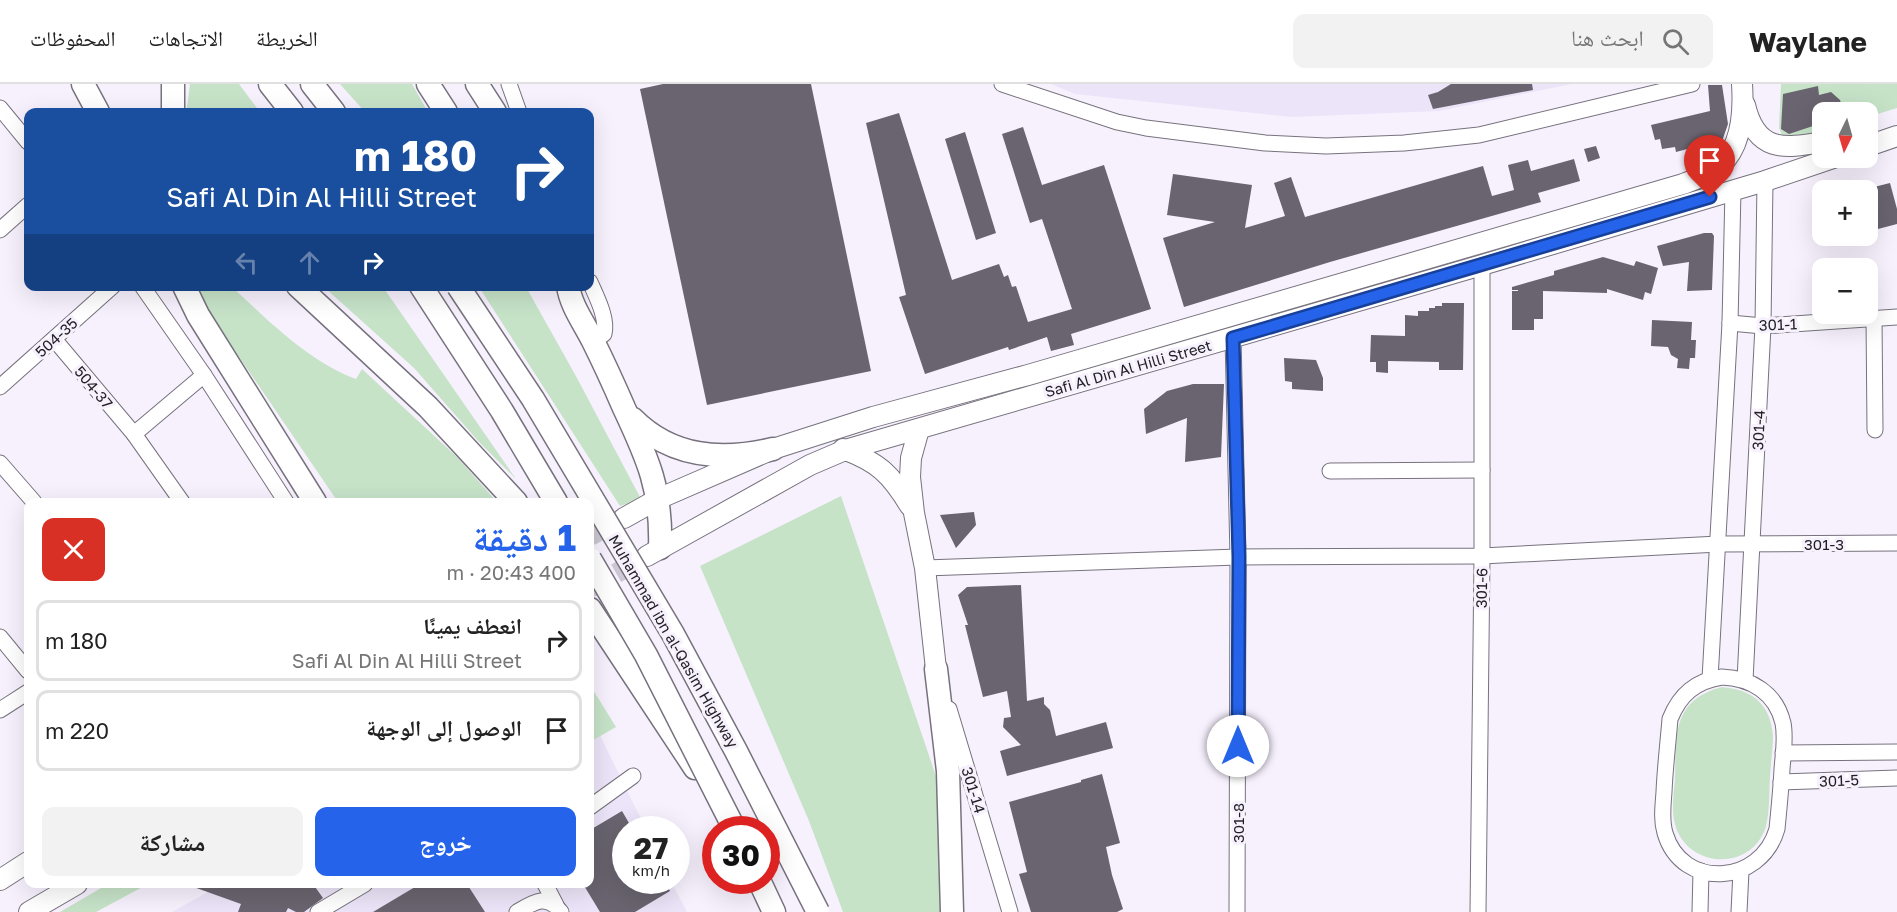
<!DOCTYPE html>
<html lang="ar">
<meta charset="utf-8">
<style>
body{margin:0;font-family:"Golos Text","Noto Naskh Arabic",sans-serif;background:#f2f2f2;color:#222;direction:rtl;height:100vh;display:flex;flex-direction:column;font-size:22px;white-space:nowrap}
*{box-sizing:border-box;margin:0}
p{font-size:20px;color:#767676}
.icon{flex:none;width:33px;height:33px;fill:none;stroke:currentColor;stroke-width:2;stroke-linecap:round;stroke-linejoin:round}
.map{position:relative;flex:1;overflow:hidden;direction:ltr}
.panel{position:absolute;left:24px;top:414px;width:570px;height:390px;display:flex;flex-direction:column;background:#fff;border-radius:12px;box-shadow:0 6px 24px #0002;direction:rtl}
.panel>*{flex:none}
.guide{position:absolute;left:24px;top:24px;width:570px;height:183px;border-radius:12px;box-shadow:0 6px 24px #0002;direction:rtl;background:#1a4fa0;color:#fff;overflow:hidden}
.needle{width:39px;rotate:185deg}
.fabs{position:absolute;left:1812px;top:18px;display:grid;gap:12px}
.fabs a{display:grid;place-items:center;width:66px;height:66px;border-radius:12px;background:#fff;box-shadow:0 6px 24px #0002;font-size:30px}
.speed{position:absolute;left:612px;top:732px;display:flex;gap:12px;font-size:30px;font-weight:700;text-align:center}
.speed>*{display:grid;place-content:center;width:78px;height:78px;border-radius:50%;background:#fff;box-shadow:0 6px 24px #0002;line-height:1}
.speed small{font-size:15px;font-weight:400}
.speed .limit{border:9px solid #d22;background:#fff;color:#111}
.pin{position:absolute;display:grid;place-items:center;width:51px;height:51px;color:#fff;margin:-62px -26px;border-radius:50% 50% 50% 0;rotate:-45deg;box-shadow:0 0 6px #0007}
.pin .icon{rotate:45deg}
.me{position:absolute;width:66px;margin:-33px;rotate:0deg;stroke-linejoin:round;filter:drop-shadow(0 0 4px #0008)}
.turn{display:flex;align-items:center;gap:21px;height:126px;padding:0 18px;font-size:27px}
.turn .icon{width:78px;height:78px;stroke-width:2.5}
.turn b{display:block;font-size:42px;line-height:51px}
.lanes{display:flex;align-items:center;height:57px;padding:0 18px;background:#0003;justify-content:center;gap:30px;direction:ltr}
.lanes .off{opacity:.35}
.round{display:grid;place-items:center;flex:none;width:63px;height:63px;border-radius:12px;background:#f2f2f2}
.summary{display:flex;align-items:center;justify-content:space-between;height:102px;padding:0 18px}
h1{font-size:36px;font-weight:700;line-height:45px;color:#2563eb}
.button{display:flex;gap:12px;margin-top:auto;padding:12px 18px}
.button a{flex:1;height:69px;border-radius:12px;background:#2563eb;color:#fff;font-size:24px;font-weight:700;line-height:69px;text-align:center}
.button a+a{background:#f2f2f2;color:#222}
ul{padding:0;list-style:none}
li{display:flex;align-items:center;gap:18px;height:81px;margin:0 12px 9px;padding:0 6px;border:3px solid #e0e0e0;border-radius:12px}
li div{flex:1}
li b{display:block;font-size:22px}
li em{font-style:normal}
header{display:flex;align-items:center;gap:36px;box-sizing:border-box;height:84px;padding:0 30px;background:#fff;border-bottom:2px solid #e0e0e0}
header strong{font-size:28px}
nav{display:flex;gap:33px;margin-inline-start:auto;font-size:21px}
.search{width:420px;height:54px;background:#f2f2f2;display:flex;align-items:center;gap:15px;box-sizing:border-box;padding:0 21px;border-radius:12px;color:#767676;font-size:22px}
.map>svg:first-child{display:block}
</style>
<header>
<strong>Waylane</strong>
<div class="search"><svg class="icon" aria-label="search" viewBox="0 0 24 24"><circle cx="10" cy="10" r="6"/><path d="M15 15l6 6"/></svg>ابحث هنا</div>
<nav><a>الخريطة</a><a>الاتجاهات</a><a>المحفوظات</a></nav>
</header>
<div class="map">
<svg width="1897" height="828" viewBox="0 0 1897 828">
<rect width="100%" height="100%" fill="#f7f1fe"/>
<g fill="#ece4f8">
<polygon points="1051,0 1572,0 1439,27 1292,33 1075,10"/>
<polygon points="590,631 646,745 626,746 626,796 671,797 687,828 172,828 222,800 590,800"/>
</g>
<g fill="#c6e3c8">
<polygon points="190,0 239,0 260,28 188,28 187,23"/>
<polygon points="340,0 412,0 428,28 365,28"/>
<polygon points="1781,0 1897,0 1897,24 1868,33 1868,28 1822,28 1822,46 1789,56 1782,51 1779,44"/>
<path d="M197,203H232C269,237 308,277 356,295L362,285L457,373L497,418H338L214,236Z"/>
<polygon points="324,203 383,203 516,395 479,358 414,284"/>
<polygon points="479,203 526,203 577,294 641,415 620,422"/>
<polygon points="841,412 939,701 942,828 843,828 809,737 700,482"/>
<polygon points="590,601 616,643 590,658"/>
<path d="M1722,603C1739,605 1755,609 1765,625C1770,633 1772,642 1773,651C1773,664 1771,678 1770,692C1769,708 1770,726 1766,742C1765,747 1761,754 1758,758C1734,788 1684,777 1675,740C1671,726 1674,709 1675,694C1676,651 1672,616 1722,603Z"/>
<polygon points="108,800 148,800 96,828 60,828"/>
</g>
<g fill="#69646f">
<polygon points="663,0 811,0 871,287 707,321 640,5"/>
<polygon points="1451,0 1532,0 1533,6 1433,25 1428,11 1438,8"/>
<polygon points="1708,1 1722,1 1728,40 1720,63 1715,70 1699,81 1696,69 1693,70 1691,64 1676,68 1675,63 1662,65 1660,55 1655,56 1651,41 1710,27"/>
<polygon points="1818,2 1819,11 1831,8 1840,16 1844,28 1822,28 1822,39 1789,50 1781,45 1783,10"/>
<polygon points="899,29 952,196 999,180 1004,193 1008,191 1012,203 1016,202 1028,238 1072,225 1042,135 1030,139 1002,50 1023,43 1042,101 1104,81 1151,225 1071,250 1074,261 1051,267 1047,253 1009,266 1008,263 925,290 899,213 906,211 866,39"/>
<polygon points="965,48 996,149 976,156 945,55"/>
<polygon points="1596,62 1600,74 1588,78 1584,65"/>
<polygon points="1574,75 1580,97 1538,109 1541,118 1330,178 1184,223 1163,154 1215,138 1167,131 1173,90 1252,101 1245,144 1285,132 1274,99 1291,93 1305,133 1483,82 1492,112 1514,106 1508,81 1528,76 1531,87"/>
<polygon points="1890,99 1897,125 1897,140 1878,145 1875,133 1868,135 1868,109 1871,108 1870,104"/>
<polygon points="1704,149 1712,149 1714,152 1712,206 1687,207 1689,178 1663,182 1657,162"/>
<polygon points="1603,173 1634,182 1636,177 1658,184 1651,210 1645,208 1643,216 1607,205 1607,209 1543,207 1543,235 1534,235 1534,246 1512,246 1512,207 1518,207 1518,206 1512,206 1512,203 1554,191 1554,187"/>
<polygon points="1442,219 1464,219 1463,286 1439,286 1439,278 1388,277 1388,289 1376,288 1376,278 1370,278 1371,251 1405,252 1405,231 1418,232 1418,227 1429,227 1429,224 1435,224 1435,222 1442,222"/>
<polygon points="1652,236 1692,238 1691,256 1696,256 1695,274 1690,274 1689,285 1677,284 1678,275 1671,271 1668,263 1651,262"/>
<polygon points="1284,274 1316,276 1323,294 1323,307 1292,305 1292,298 1285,297"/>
<polygon points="1193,300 1224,300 1221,373 1185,378 1187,334 1146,350 1144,325 1167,307"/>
<polygon points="974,428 976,441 956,464 940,431"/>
<polygon points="1021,501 1027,617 1044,613 1044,620 1050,626 1056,652 1106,638 1113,664 1007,692 1000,667 1021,661 1003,643 1004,634 1011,633 1007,607 983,613 965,541 968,541 958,511 967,503"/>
<polygon points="1102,690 1120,759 1106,763 1112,791 1123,825 1117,828 1031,828 1019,790 1027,788 1009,718 1081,698 1081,696"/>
<polygon points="622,727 633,746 626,746 626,796 664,796 670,807 635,828 600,828 583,800 590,800 590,746"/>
<polygon points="188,800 313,800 323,814 304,828 296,828 288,824 286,828 238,828 241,820 188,801"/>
<polygon points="420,800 467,800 485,828 373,828"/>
</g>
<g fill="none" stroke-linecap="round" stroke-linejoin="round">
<g stroke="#ccc7d2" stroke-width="20" stroke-dasharray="20 10" stroke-linecap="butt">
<polyline points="590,452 621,435"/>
<polyline points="590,504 645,473"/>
</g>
<defs>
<g id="minor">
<polyline points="509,0 519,28"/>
<polyline points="1002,0 1117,38 1146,44 1265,59 1326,62 1404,59 1479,51 1692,0"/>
<polyline points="0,24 28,58"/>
<polyline points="0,146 28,121"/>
<path d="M590,198C596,212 608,234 604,250L593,257"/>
<polyline points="142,202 204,291 286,418"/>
<polyline points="1874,234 1875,346"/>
<polyline points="1730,239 1763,242 1897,233"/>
<polyline points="1233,253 1238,473 1237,828"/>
<polyline points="54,255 134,350 182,418"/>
<polyline points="0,303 113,202"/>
<polyline points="134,350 204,291"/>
<polyline points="0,379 34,418"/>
<polyline points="1330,387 1482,386"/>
<polyline points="925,484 1238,473 1482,472 1719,460 1897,459"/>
<polyline points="0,553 28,587"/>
<path d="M1722,593C1751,594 1776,609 1783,639C1786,654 1783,671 1782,685C1781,705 1779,725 1777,745C1761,801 1682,807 1665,749C1661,736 1663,722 1664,708C1665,684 1668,659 1670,635C1680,610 1696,597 1722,593Z"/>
<polyline points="1710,595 1730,239 1733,106"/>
<polyline points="1745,596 1763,242 1765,97"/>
<polyline points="949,625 1010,828"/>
<polyline points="0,626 28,608"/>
<polyline points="1783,669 1897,668"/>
<polyline points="1781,698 1897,694"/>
<polyline points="590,723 633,692"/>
<polyline points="545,800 556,821"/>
<polyline points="318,828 365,800"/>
<path d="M517,828C534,818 547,809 561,828"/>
<polyline points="1478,828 1482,472 1482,181"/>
<polyline points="1700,828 1701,787"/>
<polyline points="1739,828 1741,787"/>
</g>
<g id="major">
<path d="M1745,21C1756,68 1783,65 1822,58"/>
<polyline points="1868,62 1897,52"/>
<polyline points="919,345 911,374 910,393 914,429 925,484 936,585"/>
<path d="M843,365C878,378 891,390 910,422"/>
<path d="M624,434L658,415L773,365L873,333L1028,291L1683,100C1694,96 1705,92 1714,86C1742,68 1744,30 1742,0"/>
<polyline points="647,472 810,381 845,366 1482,181 1765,97 1833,74"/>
<polyline points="0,796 28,778"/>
<polyline points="29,828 77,800"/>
</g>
<g id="highway">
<polyline points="83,0 98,28"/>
<polyline points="173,0 173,28"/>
<polyline points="270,0 292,28"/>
<polyline points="312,0 334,28"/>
<polyline points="428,0 446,28"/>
<polyline points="477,0 495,28"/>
<polyline points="184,202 198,231 315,418"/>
<polyline points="298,202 428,323 516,418"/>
<polyline points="421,202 502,327 556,418"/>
<path d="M568,202C571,222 584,239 593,257C604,279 614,301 624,324C648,375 662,406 660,464"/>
<path d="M633,335C672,374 722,377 773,365"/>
<polyline points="590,525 695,684"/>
<polyline points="936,585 948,687 952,828"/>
<polyline points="759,796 774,828"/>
</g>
</defs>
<use href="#minor" stroke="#77727e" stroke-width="17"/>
<use href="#major" stroke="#77727e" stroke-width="22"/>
<use href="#highway" stroke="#77727e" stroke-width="25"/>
<use href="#minor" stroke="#fff" stroke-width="15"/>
<use href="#major" stroke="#fff" stroke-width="20"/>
<use href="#highway" stroke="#fff" stroke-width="22"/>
<defs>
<g id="highway-bridge">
<polyline points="458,202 533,315 673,550 736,667 818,828"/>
<polyline points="590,475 646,571 735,746"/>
</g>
</defs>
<use href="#highway-bridge" stroke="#77727e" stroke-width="25" stroke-linecap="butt"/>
<use href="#highway-bridge" stroke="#fff" stroke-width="22"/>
</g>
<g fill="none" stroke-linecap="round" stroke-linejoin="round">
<defs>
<polyline id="route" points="1238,662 1239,473 1233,254 1710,113"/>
</defs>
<use href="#route" stroke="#184099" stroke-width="15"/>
<use href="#route" stroke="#2563eb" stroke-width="10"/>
</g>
<g text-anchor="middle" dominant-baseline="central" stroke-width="6" stroke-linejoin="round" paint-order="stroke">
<g font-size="15" fill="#211f23" stroke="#f7f1fe">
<text transform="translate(1778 240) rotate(-2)">301-1</text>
<text transform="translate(56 253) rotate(-42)">504-35</text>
<text transform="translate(1128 284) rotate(-16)">Safi Al Din Al Hilli Street</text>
<text transform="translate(94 303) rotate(50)">504-37</text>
<text transform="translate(1758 346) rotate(-87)">301-4</text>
<text x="1824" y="460">301-3</text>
<text transform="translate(1481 504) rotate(-89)">301-6</text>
<text transform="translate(674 557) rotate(60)">Muhammad ibn al-Qasim Highway</text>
<text transform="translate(1839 696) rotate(-2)">301-5</text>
<text transform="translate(974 706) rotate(73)">301-14</text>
<text transform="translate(1238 739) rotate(-90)">301-8</text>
</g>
</g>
</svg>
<div class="fabs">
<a><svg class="needle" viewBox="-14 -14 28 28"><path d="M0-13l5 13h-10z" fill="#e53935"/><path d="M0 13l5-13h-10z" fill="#767676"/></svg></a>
<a>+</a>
<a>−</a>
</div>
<div class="speed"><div>27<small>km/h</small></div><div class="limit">30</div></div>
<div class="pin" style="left:1710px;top:113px;background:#d93025"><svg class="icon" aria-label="arrive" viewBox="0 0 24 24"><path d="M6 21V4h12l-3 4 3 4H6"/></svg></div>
<svg class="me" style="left:1238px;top:662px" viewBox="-20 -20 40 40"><circle r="19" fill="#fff"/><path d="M0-13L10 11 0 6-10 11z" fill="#2563eb"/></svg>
<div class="guide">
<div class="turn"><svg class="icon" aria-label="right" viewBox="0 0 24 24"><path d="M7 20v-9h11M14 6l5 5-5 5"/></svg><div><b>180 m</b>Safi Al Din Al Hilli Street</div></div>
<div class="lanes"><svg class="icon off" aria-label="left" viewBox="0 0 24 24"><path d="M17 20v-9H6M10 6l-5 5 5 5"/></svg><svg class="icon off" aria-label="ahead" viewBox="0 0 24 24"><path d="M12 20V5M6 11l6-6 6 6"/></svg><svg class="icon" aria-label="right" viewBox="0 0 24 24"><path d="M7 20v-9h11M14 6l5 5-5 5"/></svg></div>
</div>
<section class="panel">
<div class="summary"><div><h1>1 دقيقة</h1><p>400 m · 20:43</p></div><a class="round" style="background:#d93025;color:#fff"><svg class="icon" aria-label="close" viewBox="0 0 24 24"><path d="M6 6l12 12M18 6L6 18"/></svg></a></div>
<ul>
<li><svg class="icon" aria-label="right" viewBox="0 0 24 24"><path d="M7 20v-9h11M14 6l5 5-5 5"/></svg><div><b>انعطف يمينًا</b><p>Safi Al Din Al Hilli Street</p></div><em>180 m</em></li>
<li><svg class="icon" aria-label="arrive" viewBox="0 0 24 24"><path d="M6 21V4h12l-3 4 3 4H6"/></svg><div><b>الوصول إلى الوجهة</b></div><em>220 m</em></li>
</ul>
<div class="button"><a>خروج</a><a>مشاركة</a></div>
</section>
</div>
